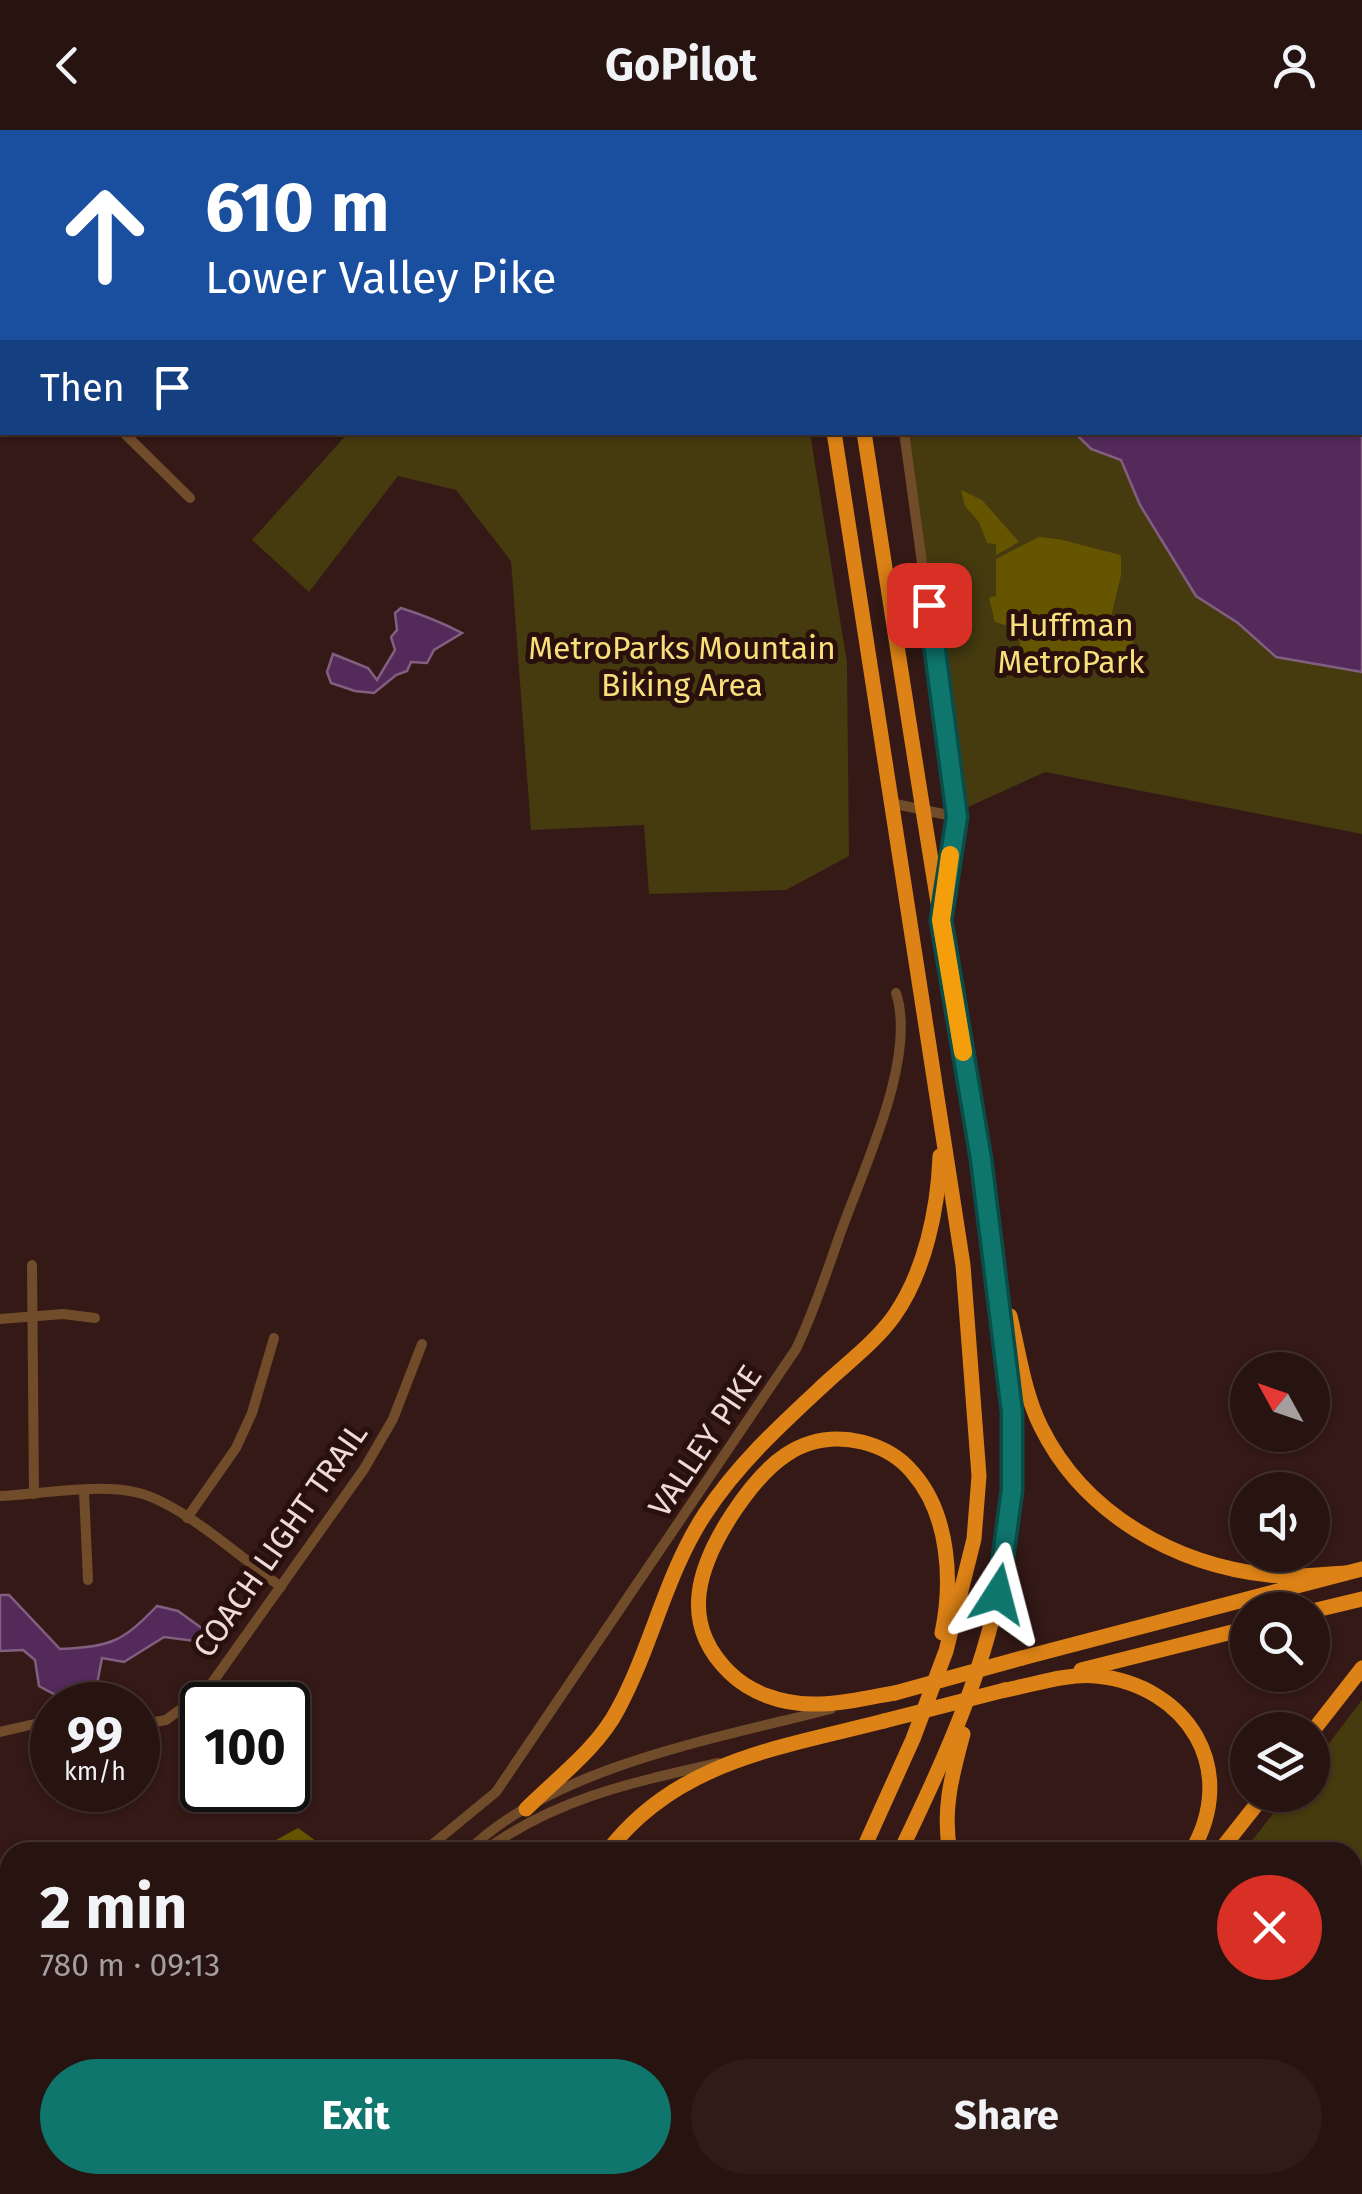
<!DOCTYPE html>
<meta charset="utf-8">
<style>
body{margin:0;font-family:"Fira Sans",sans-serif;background:#2f1c19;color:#f1f3f6;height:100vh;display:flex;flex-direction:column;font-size:38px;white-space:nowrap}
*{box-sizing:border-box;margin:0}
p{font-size:32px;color:#a49e9f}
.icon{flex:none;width:55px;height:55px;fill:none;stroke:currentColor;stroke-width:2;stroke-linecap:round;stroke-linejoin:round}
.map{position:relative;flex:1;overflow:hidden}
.side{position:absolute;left:0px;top:1712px;width:1362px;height:352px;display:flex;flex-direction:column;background:#271310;border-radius:30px 30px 0 0;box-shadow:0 2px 8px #0004,0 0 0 2px #433230}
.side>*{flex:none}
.top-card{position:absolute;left:0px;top:0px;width:1362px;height:305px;box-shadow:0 2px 8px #0004,0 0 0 2px #433230;background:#1a4fa0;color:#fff;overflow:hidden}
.needle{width:65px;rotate:310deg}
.buttons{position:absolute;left:1230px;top:1222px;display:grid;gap:20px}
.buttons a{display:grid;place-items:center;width:100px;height:100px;border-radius:50%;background:#271310;box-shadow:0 2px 8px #0004,0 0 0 2px #433230;font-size:50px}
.speed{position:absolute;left:30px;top:1552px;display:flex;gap:20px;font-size:50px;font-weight:700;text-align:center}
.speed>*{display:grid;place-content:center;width:130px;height:130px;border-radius:50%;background:#271310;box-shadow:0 2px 8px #0004,0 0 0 2px #433230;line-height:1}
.speed small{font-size:25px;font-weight:400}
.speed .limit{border:5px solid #111;border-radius:15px;background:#fff;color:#111}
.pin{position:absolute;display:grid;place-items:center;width:85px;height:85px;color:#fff;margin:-42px;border-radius:20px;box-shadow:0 5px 15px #0006}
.me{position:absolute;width:110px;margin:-55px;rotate:9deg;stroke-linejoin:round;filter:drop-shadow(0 0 8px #0008)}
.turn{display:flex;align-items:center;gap:35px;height:210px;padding:0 40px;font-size:45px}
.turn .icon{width:130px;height:130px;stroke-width:2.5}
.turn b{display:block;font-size:70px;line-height:85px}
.then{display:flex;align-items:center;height:95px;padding:0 40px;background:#0003;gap:20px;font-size:38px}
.round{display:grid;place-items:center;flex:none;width:105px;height:105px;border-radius:52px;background:#2f1c19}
.head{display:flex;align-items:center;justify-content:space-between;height:170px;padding:0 40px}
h1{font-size:60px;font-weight:700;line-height:75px}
.button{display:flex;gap:20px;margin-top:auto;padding:20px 40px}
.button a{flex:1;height:115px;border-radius:60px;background:#0f766e;color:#fff;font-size:40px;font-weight:700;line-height:115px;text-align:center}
.button a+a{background:#2f1c19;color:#f1f3f6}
header{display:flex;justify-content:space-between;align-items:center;height:130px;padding:0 40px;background:#271310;font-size:45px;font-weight:700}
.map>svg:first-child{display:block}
</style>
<header><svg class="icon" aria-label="back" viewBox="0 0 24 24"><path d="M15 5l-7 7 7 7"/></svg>GoPilot<svg class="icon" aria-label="person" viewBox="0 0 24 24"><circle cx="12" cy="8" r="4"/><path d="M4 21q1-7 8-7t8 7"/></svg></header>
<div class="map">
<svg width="1362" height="2064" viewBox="0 0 1362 2064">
<rect width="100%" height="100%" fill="#341916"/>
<g fill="#453b0f">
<polygon points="126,0 759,0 760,2 128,2"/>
<polygon points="349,302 810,303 847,533 849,726 786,760 649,764 644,695 531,700 511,431 456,360 398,346 309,462 252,410"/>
<polygon points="900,303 1075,303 1091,319 1121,330 1140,375 1196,466 1238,493 1276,527 1362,543 1362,704 1045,642 966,678"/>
<polygon points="1362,1570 1362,2064 759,2064 763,2055 1352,2055 1352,1722 1243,1722 1288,1665 1312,1665 1313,1634"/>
</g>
<g fill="#650">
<polygon points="961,360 982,370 1019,412 996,425 996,414 987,413 979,392 965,376"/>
<polygon points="1039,407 1058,409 1121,425 1121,445 1111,487 1134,509 1127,530 1019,531 1020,506 1015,498 995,492 989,468 996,466 996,429"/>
<polygon points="298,1698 331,1722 254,1722"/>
<polygon points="74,2055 384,2055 384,2064 87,2064"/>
</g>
<g fill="#532a5a" stroke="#825f80" stroke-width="2.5">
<polygon points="965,0 1362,0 1362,542 1276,527 1238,493 1196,466 1140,375 1121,330 1091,319 1075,303 1360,302 1360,2"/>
<path d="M401,478C423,485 441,492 462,503L434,520L427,533L411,532L407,541L396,545L374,563L355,561L331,553L327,542L333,524L368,538L377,550L395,520L391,507L397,500L395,483Z"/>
<path d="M0,1465H9L60,1519C112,1516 121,1513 157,1476L178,1481L207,1502L195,1511L164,1507L124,1532L102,1528L97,1554L87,1565L61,1568L39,1556L35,1530L23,1520L0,1521Z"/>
<polygon points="1362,1751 1362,2064 897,2064 898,2055 1352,2055 1352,1758"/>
</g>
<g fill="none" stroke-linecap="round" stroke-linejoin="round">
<g stroke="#704c2a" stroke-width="10">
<polyline points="874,2 874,0"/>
<polyline points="0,182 2,185"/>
<polyline points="123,302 190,368"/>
<polyline points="891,673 957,687 904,302"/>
<polyline points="32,1135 34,1364"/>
<polyline points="0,1189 63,1184 95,1188"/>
<polyline points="84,1361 88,1450"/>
<path d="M0,1366C41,1364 100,1353 139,1363C182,1374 243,1429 281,1457"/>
<polyline points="187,1388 236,1318 252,1283 274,1208"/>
<polyline points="138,1595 166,1590 207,1560 364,1339 393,1289 422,1214"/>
<polyline points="0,1602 52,1590"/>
<path d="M423,1722L496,1662L796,1219C813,1184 825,1147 838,1110C860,1045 918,930 896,863"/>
<path d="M467,1722C552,1637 718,1608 831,1579"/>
<path d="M483,1722C553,1669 634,1652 718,1633"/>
<polyline points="0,1794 10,1801"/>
<polyline points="0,1860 10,1845"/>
<polyline points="537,2055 538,2064"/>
<polyline points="219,2064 226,2055"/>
</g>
<g stroke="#dd8216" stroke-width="15">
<polyline points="787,0 788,2"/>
<polyline points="818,0 818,2"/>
<polyline points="834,302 963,1135 979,1346 974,1409 946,1521 913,1609 862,1722"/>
<path d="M864,302C893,489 921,676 953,862C971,967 989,1071 1001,1176C1010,1262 1017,1346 1004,1432C988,1535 945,1629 900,1722"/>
<polyline points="944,767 957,687"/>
<path d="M1010,1186C1019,1223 1024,1263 1041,1297C1084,1384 1175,1435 1269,1445C1294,1448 1321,1444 1346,1443"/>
<polyline points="1312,1481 1362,1469"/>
<polyline points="1022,1528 1362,1439"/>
<polyline points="1081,1540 1248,1498"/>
<path d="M1005,1560C1033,1555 1067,1543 1096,1546C1188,1555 1240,1640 1191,1722"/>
<path d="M895,1563C868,1567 839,1575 812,1574C782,1574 750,1563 729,1542C678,1492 699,1435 733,1383C764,1336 801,1298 862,1312C882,1317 900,1327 913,1343C949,1384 953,1451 942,1503"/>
<polyline points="1312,1602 1362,1538"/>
<path d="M526,1679C557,1648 598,1618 618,1579C652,1516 666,1443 705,1384C739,1332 784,1292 829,1250C851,1230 877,1210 894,1186C925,1142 938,1079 940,1026"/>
<path d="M607,1722C676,1631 779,1618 884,1591"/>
<path d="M950,1722C942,1680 952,1645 963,1604"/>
<polyline points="1219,1722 1264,1665"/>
<polyline points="699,2064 703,2055"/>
<polyline points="744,2064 749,2055"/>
</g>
<g stroke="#dd8216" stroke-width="15">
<polyline points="895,1563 1022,1528"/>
<polyline points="884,1591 1005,1560"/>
</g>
</g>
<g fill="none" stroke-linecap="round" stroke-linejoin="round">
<defs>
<polyline id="route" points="929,475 957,687 941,790 981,1029 1012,1282 1012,1360 998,1464"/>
</defs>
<use href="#route" stroke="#0a4d48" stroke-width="25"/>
<use href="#route" stroke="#0f766e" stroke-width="18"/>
<polyline stroke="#f59e0b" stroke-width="18" points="950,725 941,790 963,922"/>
</g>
<g text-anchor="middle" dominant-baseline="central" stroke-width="10" stroke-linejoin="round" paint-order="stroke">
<g font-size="32" fill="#f8df7b" stroke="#29100d">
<text x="1071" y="495">Huffman<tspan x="1071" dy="37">MetroPark</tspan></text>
<text x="682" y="518">MetroParks Mountain<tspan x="682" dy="37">Biking Area</tspan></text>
</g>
<g font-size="32" fill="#eedbd8" stroke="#29100d">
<text transform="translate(705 1311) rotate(-56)">VALLEY PIKE</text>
<text transform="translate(280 1410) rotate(-55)">COACH LIGHT TRAIL</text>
</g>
</g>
</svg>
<div class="buttons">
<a><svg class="needle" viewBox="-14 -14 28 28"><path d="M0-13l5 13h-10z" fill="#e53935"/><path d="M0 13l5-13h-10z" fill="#a49e9f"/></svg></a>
<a><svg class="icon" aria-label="sound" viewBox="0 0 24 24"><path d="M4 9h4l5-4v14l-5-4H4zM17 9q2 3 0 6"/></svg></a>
<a><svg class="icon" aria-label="search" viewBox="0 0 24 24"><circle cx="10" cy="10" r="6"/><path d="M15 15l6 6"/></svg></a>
<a><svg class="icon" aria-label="layers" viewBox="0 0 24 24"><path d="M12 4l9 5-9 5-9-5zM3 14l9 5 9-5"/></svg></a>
</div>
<div class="speed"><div>99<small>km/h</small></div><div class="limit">100</div></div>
<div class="pin" style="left:929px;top:475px;background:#d93025"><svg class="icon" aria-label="arrive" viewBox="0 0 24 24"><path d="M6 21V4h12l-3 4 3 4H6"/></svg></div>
<svg class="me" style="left:998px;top:1464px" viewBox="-20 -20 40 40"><path d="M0-17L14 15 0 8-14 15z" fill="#0f766e" stroke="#fff" stroke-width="4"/></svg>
<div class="top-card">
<div class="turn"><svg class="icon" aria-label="ahead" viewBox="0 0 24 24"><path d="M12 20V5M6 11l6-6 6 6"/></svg><div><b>610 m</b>Lower Valley Pike</div></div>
<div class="then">Then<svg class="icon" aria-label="arrive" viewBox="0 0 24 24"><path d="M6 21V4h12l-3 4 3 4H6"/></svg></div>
</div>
<section class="side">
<div class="head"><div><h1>2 min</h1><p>780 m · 09:13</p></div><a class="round" style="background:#d93025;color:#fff"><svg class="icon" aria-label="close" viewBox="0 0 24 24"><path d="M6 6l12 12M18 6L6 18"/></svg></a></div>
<div class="button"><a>Exit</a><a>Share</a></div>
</section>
</div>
